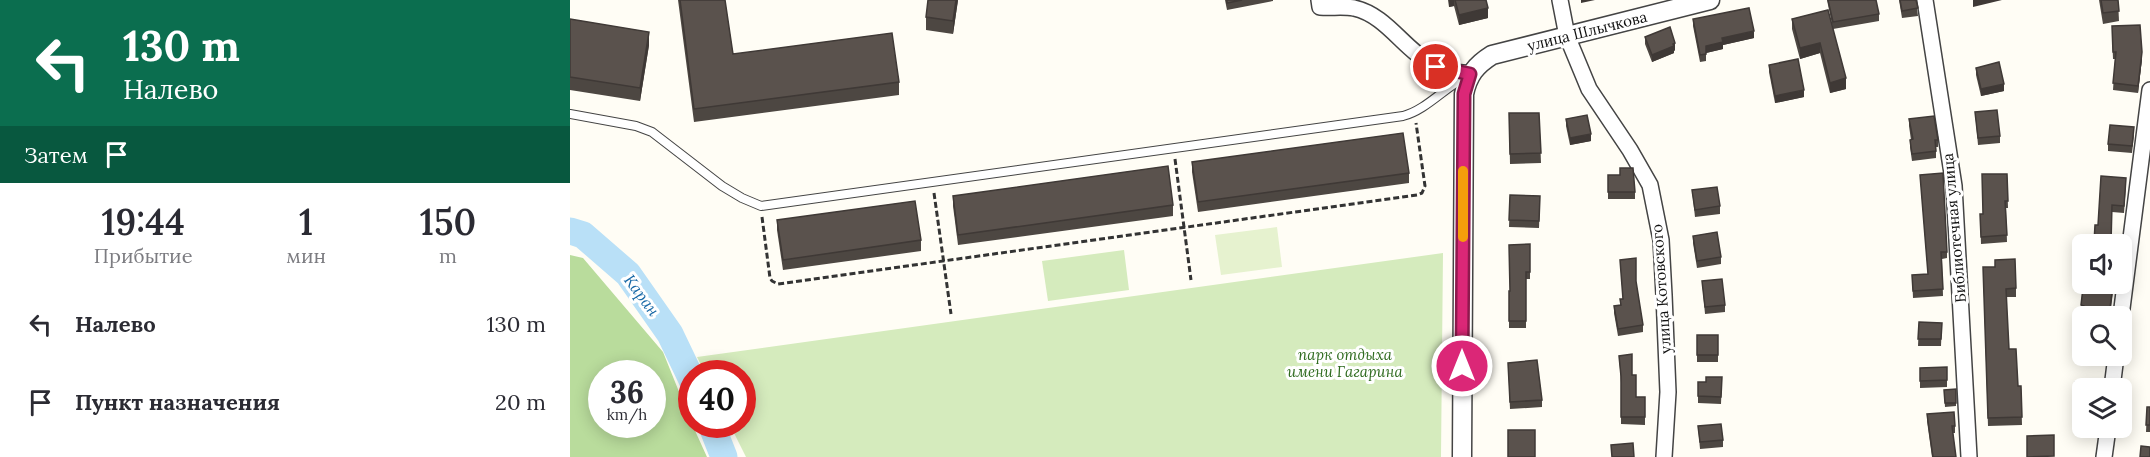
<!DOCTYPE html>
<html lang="ru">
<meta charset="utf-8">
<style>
body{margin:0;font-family:Lora,serif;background:#f7f7f7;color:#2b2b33;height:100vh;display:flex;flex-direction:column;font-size:22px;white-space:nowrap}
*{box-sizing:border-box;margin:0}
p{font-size:20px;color:#7c7c81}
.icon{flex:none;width:33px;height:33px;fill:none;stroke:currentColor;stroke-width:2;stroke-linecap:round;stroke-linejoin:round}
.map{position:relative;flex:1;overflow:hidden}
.details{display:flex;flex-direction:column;background:#fff;width:570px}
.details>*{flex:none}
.guide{background:#0b6e4f;color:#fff;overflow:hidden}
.tools{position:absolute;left:1502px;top:234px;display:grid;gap:12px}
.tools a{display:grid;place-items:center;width:60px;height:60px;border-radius:9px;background:#fff;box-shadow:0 3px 15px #0003;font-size:30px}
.speed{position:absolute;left:18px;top:360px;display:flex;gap:12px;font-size:30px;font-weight:700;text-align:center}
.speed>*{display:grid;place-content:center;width:78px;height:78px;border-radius:50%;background:#fff;box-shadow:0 3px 15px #0003;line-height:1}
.speed small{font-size:15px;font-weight:400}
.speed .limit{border:9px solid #d22;background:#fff;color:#111}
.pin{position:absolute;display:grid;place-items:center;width:51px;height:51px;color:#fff;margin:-26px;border:3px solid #fff;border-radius:50%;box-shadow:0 2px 6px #0007}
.me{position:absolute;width:66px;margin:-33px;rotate:0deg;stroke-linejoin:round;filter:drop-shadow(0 0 4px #0008)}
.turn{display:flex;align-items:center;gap:21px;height:126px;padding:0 24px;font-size:27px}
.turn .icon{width:78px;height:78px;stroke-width:2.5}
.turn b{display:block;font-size:42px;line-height:51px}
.then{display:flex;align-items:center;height:57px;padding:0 24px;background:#0003;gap:12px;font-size:22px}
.eta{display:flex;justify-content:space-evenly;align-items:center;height:102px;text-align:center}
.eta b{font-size:36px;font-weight:600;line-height:42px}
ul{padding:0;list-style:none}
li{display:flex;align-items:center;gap:18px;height:78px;padding:0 24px}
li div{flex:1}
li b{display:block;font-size:22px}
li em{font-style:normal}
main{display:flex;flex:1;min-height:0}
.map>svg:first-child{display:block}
</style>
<main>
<section class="details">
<div class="guide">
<div class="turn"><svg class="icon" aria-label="left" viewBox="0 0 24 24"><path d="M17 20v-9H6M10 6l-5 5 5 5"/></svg><div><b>130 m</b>Налево</div></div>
<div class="then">Затем<svg class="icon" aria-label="arrive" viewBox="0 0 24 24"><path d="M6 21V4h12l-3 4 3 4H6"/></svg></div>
</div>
<div class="eta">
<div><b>19:44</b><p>Прибытие</p></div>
<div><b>1</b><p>мин</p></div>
<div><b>150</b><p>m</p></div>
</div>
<ul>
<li><svg class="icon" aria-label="left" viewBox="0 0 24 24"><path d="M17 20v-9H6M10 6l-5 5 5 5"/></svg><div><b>Налево</b></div><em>130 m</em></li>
<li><svg class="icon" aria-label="arrive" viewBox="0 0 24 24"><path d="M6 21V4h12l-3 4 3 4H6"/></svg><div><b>Пункт назначения</b></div><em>20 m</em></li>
</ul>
</section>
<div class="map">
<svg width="1580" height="457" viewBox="0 0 1580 457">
<rect width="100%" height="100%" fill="#fffdf5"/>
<g fill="#d5ebbd">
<polygon points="554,250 559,290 478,301 472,261"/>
<polygon points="873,253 871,457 176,457 160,425 172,424 172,374 135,373 127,357"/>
</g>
<path fill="#b9dc9c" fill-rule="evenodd" d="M0,255L13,258L93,352L122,424L137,457H0ZM32,374H82V424H32Z"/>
<polygon fill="#e6f2cf" points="707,227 712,267 651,275 645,235"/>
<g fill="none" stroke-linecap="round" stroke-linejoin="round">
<g stroke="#b9e0f7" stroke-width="27">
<polyline points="0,231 13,235 58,274 100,334 122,380"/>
<polyline points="141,424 154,457"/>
</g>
<defs>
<path id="service" d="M0,114L66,126L82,132L152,186L172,198L191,206L833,116C856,110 874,88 897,76"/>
<g id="minor">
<path d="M749,0L750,7C761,8 773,6 784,8C816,15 833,48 860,63C872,71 887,72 901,74"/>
<polyline points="990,0 997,36 1019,89 1060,150 1080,185 1091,240 1094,295 1098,392 1094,457"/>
<polyline points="1355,0 1384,186 1399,457"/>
<polyline points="1551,316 1580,90"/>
<polyline points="1542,388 1546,356"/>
<polyline points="1534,457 1538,428"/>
</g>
<path id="tertiary" d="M892,457L894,94C898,75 906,65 922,55L1140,0"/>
</defs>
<use href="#service" stroke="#444" stroke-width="10"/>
<use href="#minor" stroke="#444" stroke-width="18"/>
<use href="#tertiary" stroke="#444" stroke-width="21"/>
<g stroke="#333" stroke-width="3" stroke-dasharray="6 3" stroke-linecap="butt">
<polyline points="605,159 621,280"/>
<polyline points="364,193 381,314"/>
<polyline points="192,217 200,278 202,281 208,284 847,195 852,193 855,186 846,123"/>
</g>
<use href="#service" stroke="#fff" stroke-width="8"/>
<use href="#minor" stroke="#fff" stroke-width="15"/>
<use href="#tertiary" stroke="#fff" stroke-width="18"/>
</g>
<g fill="#4d4742">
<polygon points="108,0 155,0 163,54 329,82 329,95 124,122"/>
<polygon points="388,0 383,34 356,30 356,17"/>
<polygon points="655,0 703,0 703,1 657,10"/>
<polygon points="878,0 916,0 918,18 889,25 884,6 879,7"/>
<polygon points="1257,0 1306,0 1309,14 1309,21 1263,29"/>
<polygon points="1329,0 1346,0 1348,16 1332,18"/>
<polygon points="1529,0 1548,0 1549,21 1533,24"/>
<polygon points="1258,10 1276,89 1260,93 1250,53 1230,59 1222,29 1222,19"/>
<polygon points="0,19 79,45 70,101 0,90"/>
<polygon points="1123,19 1184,38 1153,45 1153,49 1136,53 1136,61 1130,62 1123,26"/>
<polygon points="1542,34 1572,59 1568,93 1543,90 1545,59 1543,59"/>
<polygon points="1075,37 1105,50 1104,51 1104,53 1082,62 1075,44"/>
<polygon points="1199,65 1234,97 1205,103 1199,72"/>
<polygon points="1406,68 1434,91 1411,96 1406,75"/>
<polygon points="1405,112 1430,136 1430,143 1408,145"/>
<polygon points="939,113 969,113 971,163 940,164"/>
<polygon points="996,119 1021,141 1000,145 996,126"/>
<polygon points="1339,119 1368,140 1368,147 1366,147 1366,158 1342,161 1340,147 1340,140 1341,140 1339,126"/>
<polygon points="1564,135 1562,153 1538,151 1538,144"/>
<polygon points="622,162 839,173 839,183 628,212 622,172"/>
<polygon points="1437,174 1438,208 1436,208 1437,242 1411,244 1410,214 1413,214"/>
<polygon points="1038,175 1050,175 1065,192 1065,199 1038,199"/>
<polygon points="1350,175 1377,252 1377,258 1372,259 1373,296 1343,298 1342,275 1358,274"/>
<polygon points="1556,185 1554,213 1542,212 1541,244 1524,244 1525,225 1528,225"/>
<polygon points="1122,190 1150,206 1150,214 1125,217"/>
<polygon points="940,195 970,196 969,228 939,227"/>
<polygon points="383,196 603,205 603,216 388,245 383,206"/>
<polygon points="207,220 351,240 351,251 213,270 207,230"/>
<polygon points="1123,236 1151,257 1151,264 1127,268 1123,243"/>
<polygon points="960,244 960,279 956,279 956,328 939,328 939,291 940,291"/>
<polygon points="1050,260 1066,281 1073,325 1073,332 1048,336 1044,313 1044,306 1050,305 1050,299 1053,299"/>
<polygon points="1413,267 1446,288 1446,297 1436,297 1439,349 1448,386 1451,386 1452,425 1418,426"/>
<polygon points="1512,280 1540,316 1511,312 1512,294 1511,294 1511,287"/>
<polygon points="1132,281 1155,305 1155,312 1135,314"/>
<polygon points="1349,322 1372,323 1371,346 1348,346"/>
<rect x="1127" y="335" width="21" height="27"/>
<polygon points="1049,356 1062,375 1066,397 1075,397 1075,425 1051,424 1051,383"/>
<polygon points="938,363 972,400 972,407 940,409"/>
<polygon points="1377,367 1377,387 1350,388 1350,368"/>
<polygon points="1152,377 1151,404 1128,403 1128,382 1136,382"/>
<polygon points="1512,388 1512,413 1503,412 1503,405"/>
<polygon points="1386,389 1386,406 1375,407 1374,390"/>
<polygon points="1577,407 1580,407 1580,432 1576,432"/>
<polygon points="1357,414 1385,426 1385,433 1383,433 1386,457 1362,457 1357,421"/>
<polygon points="1128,426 1153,440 1153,447 1130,449"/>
</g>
<g fill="#3f3936">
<polygon points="386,0 388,0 383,34 383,21"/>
<polygon points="879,0 884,0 884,6 879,7"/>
<polygon points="1011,0 1025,0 1011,3"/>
<polygon points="1403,0 1432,0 1403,7"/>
<polygon points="918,8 918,18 889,25 889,15"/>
<polygon points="1184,31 1184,38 1153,45 1153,49 1136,53 1136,46 1152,38"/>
<polygon points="79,32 79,45 70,101 70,88"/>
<polygon points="1105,43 1105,50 1104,51 1104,53 1082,62 1082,55"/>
<polygon points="1250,43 1250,53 1230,59 1230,48"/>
<polygon points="1572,52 1572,59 1568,93 1568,86"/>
<polygon points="1276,78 1276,89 1260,93 1260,83"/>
<polygon points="1434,84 1434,91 1411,96 1411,89"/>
<polygon points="1234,90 1234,97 1205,103 1205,96"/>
<polygon points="1021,134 1021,141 1000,145 1000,138"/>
<polygon points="1543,284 1544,284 1540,316 1539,316"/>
</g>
<g fill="#5a524d" stroke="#3f3936" stroke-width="1.5">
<polygon points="110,0 155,0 163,54 322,33 329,82 124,109"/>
<polygon points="358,0 386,0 383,21 356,17"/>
<polygon points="657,0 672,0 657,3"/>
<polygon points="885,0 916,0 918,8 889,15"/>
<polygon points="1258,0 1306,0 1309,14 1263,22"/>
<polygon points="1330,0 1346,0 1348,8 1332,11"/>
<polygon points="1531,0 1548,0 1549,11 1533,13"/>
<polygon points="1179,8 1184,31 1152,38 1153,42 1136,46 1136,54 1130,55 1123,19"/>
<polygon points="1258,10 1276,78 1260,83 1250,43 1230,48 1222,19"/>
<polygon points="0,19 79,32 70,88 0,77"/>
<polygon points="1570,25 1572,52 1568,86 1543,83 1546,52 1543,52 1542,26"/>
<polygon points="1100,27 1105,43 1103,44 1104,46 1082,55 1075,37"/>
<polygon points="1228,59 1234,90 1205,96 1199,65"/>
<polygon points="1429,62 1434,84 1411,89 1406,68"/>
<polygon points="1427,110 1430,136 1408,138 1405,112"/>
<polygon points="939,113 969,113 971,153 940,154"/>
<polygon points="1017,115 1021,134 1000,138 996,119"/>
<polygon points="1364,116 1368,140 1365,140 1366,151 1342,154 1340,140 1343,139 1339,119"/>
<polygon points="1540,125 1564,127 1562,146 1538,144"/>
<polygon points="833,133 839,173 628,202 622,162"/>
<polygon points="598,166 603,205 388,235 383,196"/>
<polygon points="1050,168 1063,168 1065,192 1038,192 1038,175 1050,175"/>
<polygon points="1373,173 1377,252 1371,252 1373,289 1343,291 1342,275 1358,274 1350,175"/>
<polygon points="1412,174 1437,174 1438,201 1435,201 1437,235 1411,237 1410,214 1413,214"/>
<polygon points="1531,176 1556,178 1554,206 1542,205 1541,243 1524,243 1525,225 1528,225"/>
<polygon points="1147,187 1150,206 1125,210 1122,190"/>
<polygon points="940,195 970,196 969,221 939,220"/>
<polygon points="345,201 351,240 213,260 207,220"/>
<polygon points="1147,232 1151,257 1127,261 1123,236"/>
<polygon points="960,244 960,272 956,272 956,321 939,321 939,291 940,291 939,245"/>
<polygon points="1066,258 1066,281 1073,325 1048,329 1044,306 1051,305 1050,299 1053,299 1050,260"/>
<polygon points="1445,259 1446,288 1436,289 1439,349 1446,349 1448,386 1451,386 1452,417 1418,418 1413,267 1425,267 1425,260"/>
<polygon points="1152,279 1155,305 1135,307 1132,281"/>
<polygon points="1512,280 1512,284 1543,284 1539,316 1513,316 1514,306 1511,305 1513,288 1511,287"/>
<polygon points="1349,322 1372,323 1371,339 1348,339"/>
<rect x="1127" y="335" width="21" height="20"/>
<polygon points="1062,354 1062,375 1066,375 1066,397 1075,397 1075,417 1051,417 1051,376 1049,356"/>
<polygon points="967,360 972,400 940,402 938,363"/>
<polygon points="1377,367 1377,380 1350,381 1350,368"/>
<polygon points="1136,377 1152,377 1151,397 1128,396 1128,382 1136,382"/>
<polygon points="1505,382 1528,384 1528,388 1512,388 1512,406 1503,405"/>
<polygon points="1386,389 1386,403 1375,403 1374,390"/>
<polygon points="1577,407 1580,407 1580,425 1576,425"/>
<polygon points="1384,412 1385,426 1382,426 1386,457 1363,457 1357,414"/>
<polygon points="1151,424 1153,440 1130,442 1128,426"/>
<rect x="938" y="430" width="27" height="27"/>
<polygon points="1484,435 1484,456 1457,457 1457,436"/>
<polygon points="1063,443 1064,457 1042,457 1041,445"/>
<polygon points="1571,446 1580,447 1580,457 1570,457"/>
</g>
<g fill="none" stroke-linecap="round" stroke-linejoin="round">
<defs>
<polyline id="route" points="866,67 900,74 894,94 892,366"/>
</defs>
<use href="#route" stroke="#8e194d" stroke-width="15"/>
<use href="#route" stroke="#db2777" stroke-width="10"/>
<polyline stroke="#f59e0b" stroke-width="10" points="893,237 893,171"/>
</g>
<g text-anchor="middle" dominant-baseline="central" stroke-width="6" stroke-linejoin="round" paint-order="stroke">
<g font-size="15" fill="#111" stroke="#fff">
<text transform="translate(1017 31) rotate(-14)">улица Шлычкова</text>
<text transform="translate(1384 228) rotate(-95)">Библиотечная улица</text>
<text transform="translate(1091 289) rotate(-94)">улица Котовского</text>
</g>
<g font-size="15" font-style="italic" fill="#2f6b1f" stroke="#fff">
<text x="775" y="354">парк отдыха<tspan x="775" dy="17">имени Гагарина</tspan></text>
</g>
<g font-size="16" font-style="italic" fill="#1768a6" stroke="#fff">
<text transform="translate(72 295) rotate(53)">Каран</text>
</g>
</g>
</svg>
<div class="tools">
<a><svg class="icon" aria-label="sound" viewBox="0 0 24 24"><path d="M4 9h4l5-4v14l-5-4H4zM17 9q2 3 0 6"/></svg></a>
<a><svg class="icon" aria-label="search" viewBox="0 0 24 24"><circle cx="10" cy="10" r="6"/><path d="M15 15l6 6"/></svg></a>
<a><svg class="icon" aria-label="layers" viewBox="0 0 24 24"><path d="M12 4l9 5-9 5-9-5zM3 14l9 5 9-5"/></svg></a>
</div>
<div class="speed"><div>36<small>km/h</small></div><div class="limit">40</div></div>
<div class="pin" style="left:866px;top:67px;background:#d93025"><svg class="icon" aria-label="arrive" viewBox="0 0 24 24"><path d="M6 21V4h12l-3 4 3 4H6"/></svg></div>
<svg class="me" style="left:892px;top:366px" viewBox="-20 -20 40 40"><circle r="17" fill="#db2777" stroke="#fff" stroke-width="3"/><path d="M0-11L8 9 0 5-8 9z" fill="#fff"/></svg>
</div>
</main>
